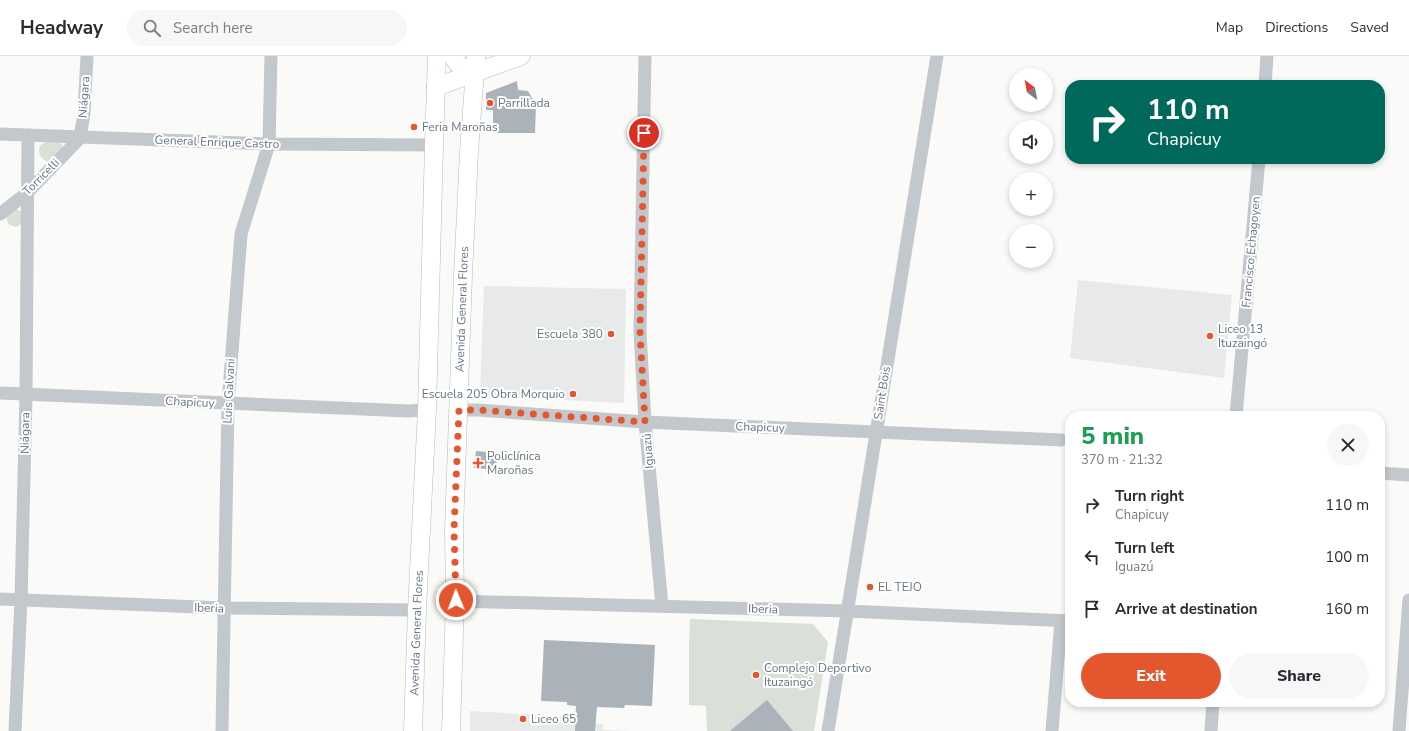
<!DOCTYPE html>
<meta charset="utf-8">
<style>
body{margin:0;font-family:"Nunito Sans",sans-serif;background:#f7f7f7;color:#2b2b33;height:100vh;display:flex;flex-direction:column;font-size:15px;white-space:nowrap}
*{box-sizing:border-box;margin:0}
p{font-size:13px;color:#7c7c81}
.icon{flex:none;width:22px;height:22px;fill:none;stroke:currentColor;stroke-width:2;stroke-linecap:round;stroke-linejoin:round}
.map{position:relative;flex:1;overflow:hidden}
.side{position:absolute;left:1065px;top:355px;width:320px;height:296px;display:flex;flex-direction:column;background:#fff;border-radius:16px;box-shadow:0 2px 6px #0003}
.side>*{flex:none}
.top-card{position:absolute;left:1065px;top:24px;width:320px;height:84px;border-radius:16px;box-shadow:0 2px 6px #0003;background:#00695c;color:#fff;overflow:hidden}
.needle{width:26px;rotate:328deg}
.controls{position:absolute;left:1009px;top:12px;display:grid;gap:8px}
.controls a{display:grid;place-items:center;width:44px;height:44px;border-radius:50%;background:#fff;box-shadow:0 2px 6px #0003;font-size:20px}
.pin{position:absolute;display:grid;place-items:center;width:34px;height:34px;color:#fff;margin:-17px;border:2px solid #fff;border-radius:50%;box-shadow:0 1px 4px #0007}
.me{position:absolute;width:44px;margin:-22px;rotate:359deg;stroke-linejoin:round;filter:drop-shadow(0 0 3px #0008)}
.turn{display:flex;align-items:center;gap:14px;height:84px;padding:0 16px;font-size:18px}
.turn .icon{width:52px;height:52px;stroke-width:2.5}
.turn b{display:block;font-size:28px;line-height:34px}
.round{display:grid;place-items:center;flex:none;width:42px;height:42px;border-radius:21px;background:#f7f7f7}
.summary{display:flex;align-items:center;justify-content:space-between;height:68px;padding:0 16px}
h1{font-size:24px;font-weight:800;line-height:30px;color:#1e9e55}
.primary-button{display:flex;gap:8px;margin-top:auto;padding:8px 16px}
.primary-button a{flex:1;height:46px;border-radius:24px;background:#e4572e;color:#fff;font-size:16px;font-weight:800;line-height:46px;text-align:center}
.primary-button a+a{background:#f7f7f7;color:#2b2b33}
ul{padding:0;list-style:none}
li{display:flex;align-items:center;gap:12px;height:52px;padding:0 16px}
li div{flex:1}
li b{display:block;font-size:15px}
li em{font-style:normal}
header{display:flex;align-items:center;gap:24px;box-sizing:border-box;height:56px;padding:0 20px;background:#fff;border-bottom:1px solid #e1e1e2}
header strong{font-size:19px}
nav{display:flex;gap:22px;margin-inline-start:auto;font-size:14px}
.search{width:280px;height:36px;background:#f7f7f7;display:flex;align-items:center;gap:10px;box-sizing:border-box;padding:0 14px;border-radius:22px;color:#7c7c81;font-size:15px}
.map>svg:first-child{display:block}
</style>
<header>
<strong>Headway</strong>
<div class="search"><svg class="icon" aria-label="search" viewBox="0 0 24 24"><circle cx="10" cy="10" r="6"/><path d="M15 15l6 6"/></svg>Search here</div>
<nav><a>Map</a><a>Directions</a><a>Saved</a></nav>
</header>
<div class="map">
<svg width="1409" height="675" viewBox="0 0 1409 675">
<rect width="100%" height="100%" fill="#fafaf8"/>
<g fill="#e8e9e9">
<polygon points="1078,224 1232,239 1224,322 1070,302"/>
<polygon points="484,230 626,233 624,347 480,340"/>
<polygon points="470,655 575,661 576,667 603,668 603,674 631,675 470,675"/>
</g>
<g fill="#dadfd7">
<path d="M46,86H59L62,88L63,93L48,106C38,102 35,90 46,86Z"/>
<polygon points="15,153 22,155 23,167 16,171 8,168 6,159"/>
<polygon points="690,563 813,568 828,586 814,675 707,675 706,650 689,649 689,588"/>
</g>
<g fill="#aab3b9">
<polygon points="517,25 518,34 528,35 536,49 535,77 493,77 493,54 486,54 486,37"/>
<polygon points="476,395 498,397 496,414 474,412"/>
<polygon points="544,584 655,589 652,650 625,649 624,652 597,651 595,675 575,675 576,650 567,649 567,646 541,645"/>
<polygon points="767,644 793,675 730,675"/>
</g>
<g fill="none" stroke-linecap="round" stroke-linejoin="round">
<defs>
<g id="secondary">
<path d="M453,0C458,11 464,13 476,16"/>
<polyline points="436,31 521,0"/>
<path id="s1" d="M413,675L417,554L427,354L434,89L437,0"/>
<path id="s2" d="M451,675L455,545L454,474L463,219L469,96L476,0"/>
</g>
</defs>
<use href="#secondary" stroke="#b3babf" stroke-width="19"/>
<g stroke="#c3c8cc" stroke-width="13">
<polyline points="645,0 640,276 645,366 662,550"/>
<polyline points="1265,29 1267,0"/>
<polyline points="0,78 269,88 434,89"/>
<polyline points="0,158 27,137 80,82 84,57 87,0"/>
<polyline points="0,337 408,355 427,354"/>
<polyline points="459,354 478,354 645,366 1061,384"/>
<polyline points="1236,360 1259,103"/>
<polyline points="1380,417 1409,419"/>
<polyline points="0,543 224,552 417,554"/>
<polyline points="455,545 847,555 1070,565"/>
<polyline points="15,675 21,544 26,339 28,79"/>
<polyline points="222,675 228,348 241,178 269,88 271,0"/>
<polyline points="828,675 937,0"/>
<polyline points="1052,675 1061,565"/>
<polyline points="1211,675 1213,646"/>
<polyline points="1399,675 1409,544"/>
</g>
<use href="#secondary" stroke="#fff" stroke-width="18"/>
</g>
<g fill="none" stroke-linecap="round" stroke-linejoin="round">
<polyline stroke="#e4572e" stroke-width="7" stroke-dasharray="0 12.6" points="456,544 454,474 459,354 478,354 645,366 640,276 644,77"/>
</g>
<g fill="#e4572e" stroke="#fff" stroke-width="1.5">
<circle cx="490" cy="47" r="4"/>
<circle cx="414" cy="71" r="4"/>
<circle cx="611" cy="278" r="4"/>
<circle cx="1210" cy="280" r="4"/>
<circle cx="573" cy="338" r="4"/>
<path d="M476 401h4v4h4v4h-4v4h-4v-4h-4v-4h4z"/>
<circle cx="870" cy="531" r="4"/>
<circle cx="756" cy="619" r="4"/>
<circle cx="523" cy="663" r="4"/>
</g>
<g text-anchor="middle" dominant-baseline="central" stroke-width="4" stroke-linejoin="round" paint-order="stroke">
<g font-size="12" fill="#657683" stroke="#fff">
<text transform="translate(84 41) rotate(-86)">Niágara</text>
<text transform="translate(217 86) rotate(2)">General Enrique Castro</text>
<text transform="translate(41 121) rotate(-45)">Torricelli</text>
<text transform="translate(1251 196) rotate(-85)">Francisco Echagoyen</text>
<text stroke="none"><textPath href="#s2" startOffset="422">Avenida General Flores</textPath></text>
<text transform="translate(229 335) rotate(-87)">Luis Galvani</text>
<text transform="translate(882 337) rotate(-81)">Saint Bois</text>
<text transform="translate(190 346) rotate(3)">Chapicuy</text>
<text transform="translate(760 371) rotate(2)">Chapicuy</text>
<text transform="translate(25 377) rotate(-89)">Niágara</text>
<text transform="translate(648 395) rotate(-95)">Iguazú</text>
<text transform="translate(209 552) rotate(2)">Iberia</text>
<text transform="translate(763 553) rotate(2)">Iberia</text>
<text stroke="none"><textPath href="#s1" startOffset="98">Avenida General Flores</textPath></text>
</g>
<g font-size="12" fill="#657683" stroke="#fff" text-anchor="start">
<text x="498" y="47">Parrillada</text>
<text x="422" y="71">Feria Maroñas</text>
<text x="1218" y="273">Liceo 13<tspan x="1218" dy="14">Ituzaingó</tspan></text>
<text x="603" y="278" text-anchor="end">Escuela 380</text>
<text x="565" y="338" text-anchor="end">Escuela 205 Obra Morquio</text>
<text x="487" y="400">Policlínica<tspan x="487" dy="14">Maroñas</tspan></text>
<text x="878" y="531">EL TEJO</text>
<text x="764" y="612">Complejo Deportivo<tspan x="764" dy="14">Ituzaingó</tspan></text>
<text x="531" y="663">Liceo 65</text>
</g>
</g>
</svg>
<div class="controls">
<a><svg class="needle" viewBox="-14 -14 28 28"><path d="M0-13l5 13h-10z" fill="#e53935"/><path d="M0 13l5-13h-10z" fill="#7c7c81"/></svg></a>
<a><svg class="icon" aria-label="sound" viewBox="0 0 24 24"><path d="M4 9h4l5-4v14l-5-4H4zM17 9q2 3 0 6"/></svg></a>
<a>+</a>
<a>−</a>
</div>
<div class="pin" style="left:644px;top:77px;background:#d93025"><svg class="icon" aria-label="arrive" viewBox="0 0 24 24"><path d="M6 21V4h12l-3 4 3 4H6"/></svg></div>
<svg class="me" style="left:456px;top:544px" viewBox="-20 -20 40 40"><circle r="17" fill="#e4572e" stroke="#fff" stroke-width="3"/><path d="M0-11L8 9 0 5-8 9z" fill="#fff"/></svg>
<div class="top-card">
<div class="turn"><svg class="icon" aria-label="right" viewBox="0 0 24 24"><path d="M7 20v-9h11M14 6l5 5-5 5"/></svg><div><b>110 m</b>Chapicuy</div></div>
</div>
<section class="side">
<div class="summary"><div><h1>5 min</h1><p>370 m · 21:32</p></div><a class="round"><svg class="icon" aria-label="close" viewBox="0 0 24 24"><path d="M6 6l12 12M18 6L6 18"/></svg></a></div>
<ul>
<li><svg class="icon" aria-label="right" viewBox="0 0 24 24"><path d="M7 20v-9h11M14 6l5 5-5 5"/></svg><div><b>Turn right</b><p>Chapicuy</p></div><em>110 m</em></li>
<li><svg class="icon" aria-label="left" viewBox="0 0 24 24"><path d="M17 20v-9H6M10 6l-5 5 5 5"/></svg><div><b>Turn left</b><p>Iguazú</p></div><em>100 m</em></li>
<li><svg class="icon" aria-label="arrive" viewBox="0 0 24 24"><path d="M6 21V4h12l-3 4 3 4H6"/></svg><div><b>Arrive at destination</b></div><em>160 m</em></li>
</ul>
<div class="primary-button"><a>Exit</a><a>Share</a></div>
</section>
</div>
